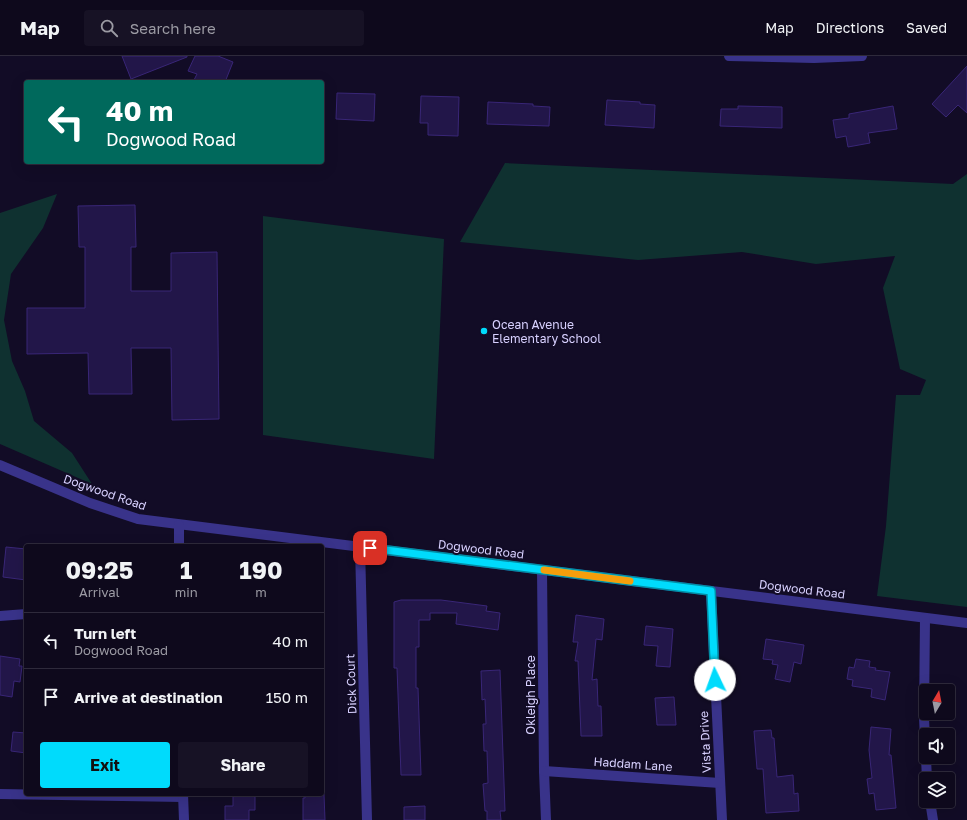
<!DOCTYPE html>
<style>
body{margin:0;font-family:"Golos Text",sans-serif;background:#171225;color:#f1f3f6;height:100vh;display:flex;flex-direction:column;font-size:15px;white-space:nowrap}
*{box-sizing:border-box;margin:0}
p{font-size:13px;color:#9b9aa3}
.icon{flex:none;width:22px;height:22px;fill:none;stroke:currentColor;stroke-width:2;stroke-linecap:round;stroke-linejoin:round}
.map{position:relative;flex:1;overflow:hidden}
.sheet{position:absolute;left:24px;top:488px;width:300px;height:252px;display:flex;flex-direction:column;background:#0e091c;border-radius:4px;box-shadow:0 4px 16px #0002,0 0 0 1px #2e2a3b}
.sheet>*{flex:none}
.banner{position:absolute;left:24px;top:24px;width:300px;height:84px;border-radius:4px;box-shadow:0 4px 16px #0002,0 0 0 1px #2e2a3b;background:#00695c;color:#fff;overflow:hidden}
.needle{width:26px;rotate:10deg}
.buttons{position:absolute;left:919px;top:628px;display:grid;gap:8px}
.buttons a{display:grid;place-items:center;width:36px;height:36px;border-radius:4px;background:#0e091c;box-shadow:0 4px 16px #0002,0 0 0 1px #2e2a3b;font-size:20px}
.pin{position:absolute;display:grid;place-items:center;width:34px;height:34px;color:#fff;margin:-17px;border-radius:8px;box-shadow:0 2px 6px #0006}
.me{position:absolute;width:44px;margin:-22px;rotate:357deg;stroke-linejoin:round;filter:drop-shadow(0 0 3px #0008)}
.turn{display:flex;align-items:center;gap:14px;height:84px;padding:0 16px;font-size:18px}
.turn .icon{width:52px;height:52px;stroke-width:2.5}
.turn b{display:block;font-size:28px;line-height:34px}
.eta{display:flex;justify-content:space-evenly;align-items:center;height:68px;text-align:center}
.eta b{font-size:24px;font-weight:700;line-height:28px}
.button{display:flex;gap:8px;margin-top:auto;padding:8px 16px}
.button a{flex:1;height:46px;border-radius:4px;background:#00dbfc;color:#111;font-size:16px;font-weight:700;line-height:46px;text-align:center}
.button a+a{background:#171225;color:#f1f3f6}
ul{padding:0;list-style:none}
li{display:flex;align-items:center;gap:12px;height:56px;padding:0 16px;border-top:1px solid #2e2a3b}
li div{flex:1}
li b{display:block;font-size:15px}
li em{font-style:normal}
header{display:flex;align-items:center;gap:24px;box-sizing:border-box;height:56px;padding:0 20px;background:#0e091c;border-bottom:1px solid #2e2a3b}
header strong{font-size:19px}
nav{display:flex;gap:22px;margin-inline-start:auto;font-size:14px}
.search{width:280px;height:36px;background:#171225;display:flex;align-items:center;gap:10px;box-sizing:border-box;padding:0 14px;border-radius:4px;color:#9b9aa3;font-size:15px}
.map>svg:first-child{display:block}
</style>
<header>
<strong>Map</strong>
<div class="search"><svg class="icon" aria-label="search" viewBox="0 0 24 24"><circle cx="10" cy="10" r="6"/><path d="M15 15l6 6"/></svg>Search here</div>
<nav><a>Map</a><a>Directions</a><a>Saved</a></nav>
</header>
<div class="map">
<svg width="967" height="764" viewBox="0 0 967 764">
<rect width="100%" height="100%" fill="#120c26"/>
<g fill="#0f3130">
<polygon points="505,107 953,128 967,118 967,551 877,540 886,470 896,339 920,339 926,324 900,313 883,232 895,200 816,208 742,196 638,204 460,186"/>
<polygon points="57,138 43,172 11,218 4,264 12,305 25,335 34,365 72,397 92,428 0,388 0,157"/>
<polygon points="263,160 444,183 434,403 263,379"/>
</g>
<g fill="#221649" stroke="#392677">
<polygon points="122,0 187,0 187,1 131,23"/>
<polygon points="195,0 218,0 233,6 225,26 193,26 197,18 188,15"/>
<polygon points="967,10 967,57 958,49 946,61 932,48"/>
<polygon points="337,37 375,38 374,65 336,63"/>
<polygon points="421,40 459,41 458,80 428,79 428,67 420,67"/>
<polygon points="607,44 640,46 640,48 655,49 654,72 605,69"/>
<polygon points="488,46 533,48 533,50 550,51 549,70 487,68"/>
<polygon points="738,50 782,51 782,72 720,70 721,53 738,53"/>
<polygon points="893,50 897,73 868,77 870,87 848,91 846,80 836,82 833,64 849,62 849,58"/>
<polygon points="135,149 136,191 131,191 131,235 171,235 171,197 217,196 219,363 172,364 171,292 131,292 132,338 89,338 88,297 27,298 27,252 85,252 85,191 79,191 78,150"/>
<polygon points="6,491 26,493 24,510 26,510 26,524 3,521"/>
<polygon points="401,544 441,544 487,550 486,555 500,557 498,574 456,568 457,557 430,557 430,564 419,564 419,591 416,591 416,632 418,632 421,719 401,719 397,612 394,612 394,546"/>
<polygon points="576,559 604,563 602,584 596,583 592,624 597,623 598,650 601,650 602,680 581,680 578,605 575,605 578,586 573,586"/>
<polygon points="646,570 673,573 670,611 656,610 658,590 644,589"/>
<polygon points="766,583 804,589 801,608 794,606 790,626 775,623 778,609 772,608 773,604 763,603"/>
<polygon points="0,600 20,603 19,610 22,610 20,626 14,625 12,641 0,639"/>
<polygon points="856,603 870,605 869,611 876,612 875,614 890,616 885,644 871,641 872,633 852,630 853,624 847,623 849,611 854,612"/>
<polygon points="500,614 505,755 500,755 501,764 487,764 487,755 485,755 483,728 488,727 487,695 484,695 483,668 486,668 485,643 482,644 481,615"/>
<polygon points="674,641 676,669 657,669 655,642"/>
<polygon points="871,671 891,673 889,699 891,699 896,752 876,754 874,737 869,738 867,723 872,722 869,694"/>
<polygon points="771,674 772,682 774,682 777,721 793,719 794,738 798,737 799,755 766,757 763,713 757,713 754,675"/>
<polygon points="13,676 26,677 26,697 11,695"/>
<polygon points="233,738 255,738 255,754 249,754 249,764 225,764 225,750 233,750"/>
<polygon points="305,738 324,738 325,764 303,764 303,742 305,742"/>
<polygon points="425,750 425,764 404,764 404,751"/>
</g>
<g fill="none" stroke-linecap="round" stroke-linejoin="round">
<g stroke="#39338a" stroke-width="10">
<polyline points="729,0 814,2 862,0"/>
<polyline points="0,409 90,447 138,463 967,567"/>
<polyline points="179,469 179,490"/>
<polyline points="360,491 367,764"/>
<polyline points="542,514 544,715 546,764"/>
<polyline points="711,535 722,764"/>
<polyline points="0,560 26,558"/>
<polyline points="925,562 924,662 927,723"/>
<polyline points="544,715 720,727"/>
<polyline points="0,738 183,741"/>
<polyline points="183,738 184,764"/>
<polyline points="930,745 933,764"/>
</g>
</g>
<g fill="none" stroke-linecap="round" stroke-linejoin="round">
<defs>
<polyline id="route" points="370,492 711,535 715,624"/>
</defs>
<use href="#route" stroke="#008ea4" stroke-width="10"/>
<use href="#route" stroke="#00dbfc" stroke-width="7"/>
<polyline stroke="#f59e0b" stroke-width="7" points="544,514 630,525"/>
</g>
<circle fill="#00dbfc" stroke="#120c26" stroke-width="1.5" cx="484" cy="275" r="4"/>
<g text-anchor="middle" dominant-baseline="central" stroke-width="4" stroke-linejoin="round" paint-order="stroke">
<g font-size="12" fill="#d8d1ff" stroke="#120c26" text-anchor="start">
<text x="492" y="268">Ocean Avenue<tspan x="492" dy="14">Elementary School</tspan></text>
</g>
<g font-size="12" fill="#d8d1ff" stroke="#120c26">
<text transform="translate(105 436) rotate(19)">Dogwood Road</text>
<text transform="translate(481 493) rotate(7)">Dogwood Road</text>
<text transform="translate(802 533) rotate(7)">Dogwood Road</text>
<text transform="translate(351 628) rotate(-92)">Dick Court</text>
<text transform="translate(530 639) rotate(-90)">Okleigh Place</text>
<text transform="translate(705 686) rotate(-93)">Vista Drive</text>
<text transform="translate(633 708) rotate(4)">Haddam Lane</text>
</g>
</g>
</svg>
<div class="buttons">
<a><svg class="needle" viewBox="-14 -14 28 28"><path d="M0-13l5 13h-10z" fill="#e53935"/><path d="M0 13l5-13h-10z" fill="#9b9aa3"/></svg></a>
<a><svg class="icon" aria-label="sound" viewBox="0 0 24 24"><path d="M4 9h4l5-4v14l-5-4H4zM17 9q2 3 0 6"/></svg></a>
<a><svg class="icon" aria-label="layers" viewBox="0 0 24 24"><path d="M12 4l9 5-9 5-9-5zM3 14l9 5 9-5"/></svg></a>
</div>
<div class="pin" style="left:370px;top:492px;background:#d93025"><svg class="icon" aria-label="arrive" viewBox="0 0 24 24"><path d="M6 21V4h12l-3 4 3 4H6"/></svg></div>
<svg class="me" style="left:715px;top:624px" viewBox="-20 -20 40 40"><circle r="19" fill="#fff"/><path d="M0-13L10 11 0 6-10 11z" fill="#00dbfc"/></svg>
<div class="banner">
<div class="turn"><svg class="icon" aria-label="left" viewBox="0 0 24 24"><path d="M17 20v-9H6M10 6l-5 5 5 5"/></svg><div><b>40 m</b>Dogwood Road</div></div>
</div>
<section class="sheet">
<div class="eta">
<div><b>09:25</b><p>Arrival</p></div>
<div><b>1</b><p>min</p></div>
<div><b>190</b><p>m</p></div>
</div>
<ul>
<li><svg class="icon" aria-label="left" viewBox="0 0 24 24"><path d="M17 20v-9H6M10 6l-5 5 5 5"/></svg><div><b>Turn left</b><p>Dogwood Road</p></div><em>40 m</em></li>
<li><svg class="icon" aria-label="arrive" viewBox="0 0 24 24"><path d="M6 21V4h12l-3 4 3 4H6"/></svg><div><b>Arrive at destination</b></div><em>150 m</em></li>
</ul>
<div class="button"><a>Exit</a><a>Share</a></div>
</section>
</div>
